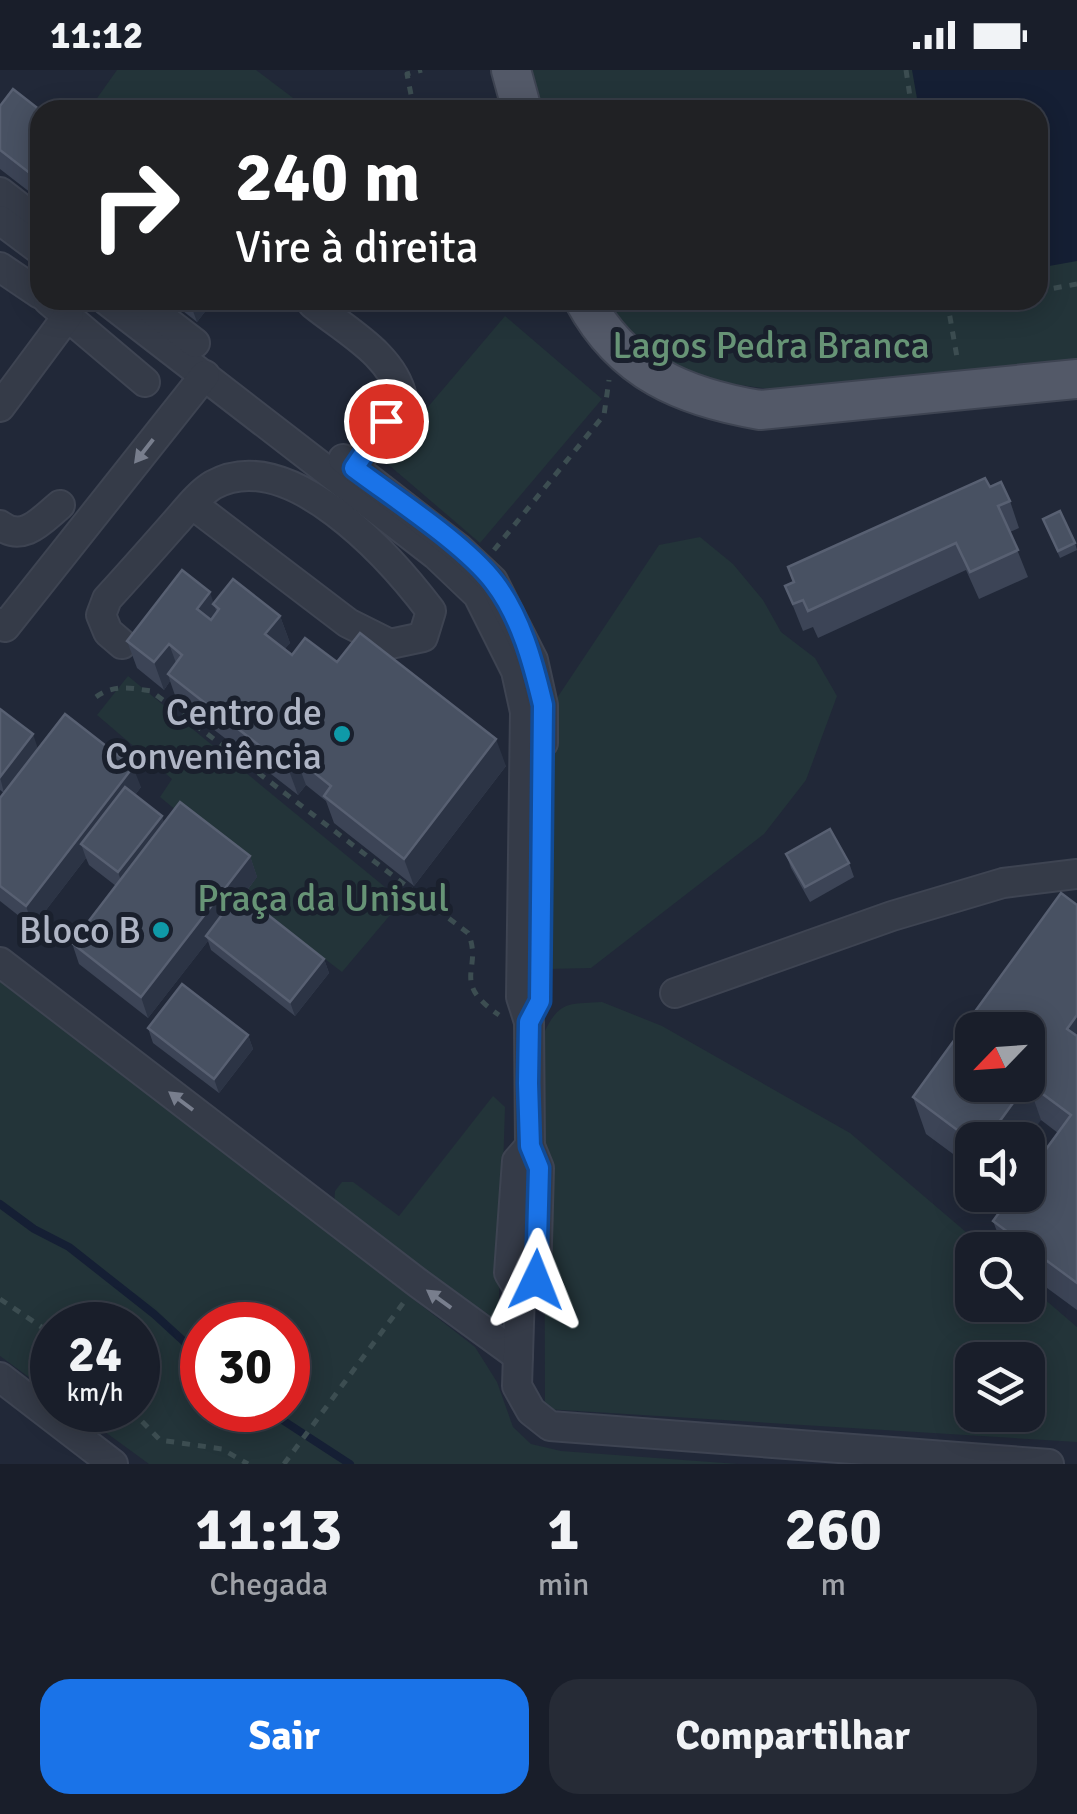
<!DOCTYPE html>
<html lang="pt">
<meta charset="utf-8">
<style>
body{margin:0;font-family:Signika,sans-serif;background:#262b36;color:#f1f3f6;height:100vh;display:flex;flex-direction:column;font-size:38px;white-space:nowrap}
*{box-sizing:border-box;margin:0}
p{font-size:32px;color:#9fa2a8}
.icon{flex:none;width:55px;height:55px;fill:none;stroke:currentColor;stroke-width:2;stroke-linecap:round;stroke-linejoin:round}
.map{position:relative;height:1394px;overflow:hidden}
.side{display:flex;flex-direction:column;background:#191e2a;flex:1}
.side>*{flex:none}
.top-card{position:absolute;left:30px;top:30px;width:1018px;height:210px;border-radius:30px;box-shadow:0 5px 25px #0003,0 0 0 2px #373c47;background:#202124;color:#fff;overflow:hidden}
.needle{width:65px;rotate:245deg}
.buttons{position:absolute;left:955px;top:942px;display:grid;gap:20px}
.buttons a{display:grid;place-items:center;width:90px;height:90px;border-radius:20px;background:#191e2a;box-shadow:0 5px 25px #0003,0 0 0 2px #373c47;font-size:50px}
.speed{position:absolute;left:30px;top:1232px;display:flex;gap:20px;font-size:50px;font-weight:700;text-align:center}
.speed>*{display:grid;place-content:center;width:130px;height:130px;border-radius:50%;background:#191e2a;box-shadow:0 5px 25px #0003,0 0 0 2px #373c47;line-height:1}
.speed small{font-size:25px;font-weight:400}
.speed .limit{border:15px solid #d22;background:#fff;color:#111}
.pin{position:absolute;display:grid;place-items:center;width:85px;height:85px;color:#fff;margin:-42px;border:5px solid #fff;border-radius:50%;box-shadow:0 2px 10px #0007}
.me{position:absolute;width:110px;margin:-55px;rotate:2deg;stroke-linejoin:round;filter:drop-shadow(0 0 8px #0008)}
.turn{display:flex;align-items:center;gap:35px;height:210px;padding:0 40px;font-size:45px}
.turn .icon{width:130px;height:130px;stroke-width:2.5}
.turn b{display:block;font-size:70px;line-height:85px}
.eta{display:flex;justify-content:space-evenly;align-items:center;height:170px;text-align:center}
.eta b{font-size:60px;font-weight:700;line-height:70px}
.action{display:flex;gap:20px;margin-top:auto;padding:20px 40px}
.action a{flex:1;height:115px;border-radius:30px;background:#1a73e8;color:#fff;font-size:40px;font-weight:700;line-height:115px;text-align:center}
.action a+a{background:#262b36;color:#f1f3f6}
.status{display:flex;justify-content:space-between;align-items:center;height:70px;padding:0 50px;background:#191e2a;direction:ltr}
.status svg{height:28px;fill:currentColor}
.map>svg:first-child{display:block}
</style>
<div class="status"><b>11:12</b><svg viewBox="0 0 49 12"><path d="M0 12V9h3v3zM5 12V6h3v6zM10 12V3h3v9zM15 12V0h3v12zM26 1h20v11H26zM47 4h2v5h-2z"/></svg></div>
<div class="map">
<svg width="1077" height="1394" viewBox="0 0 1077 1394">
<rect width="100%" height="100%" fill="#212838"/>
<g fill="#233439" fill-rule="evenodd">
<polygon points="117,0 256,0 309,40 107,40 95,31"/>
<path d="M527,0H1077V294L770,319C684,309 656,295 600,230H1038V40H538Z"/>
<polygon points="505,246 602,329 480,473 383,390"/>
<polygon points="700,467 733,494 763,530 781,562 815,588 837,626 806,710 764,764 591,898 548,899 551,637 659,475"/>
<polygon points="128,606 402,831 342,902 242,826 257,807 160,727 172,709 97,645"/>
<path d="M0,908L475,1277L497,1312L513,1357L531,1374L561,1381L738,1394H149L75,1340H138V1255H52V1324L0,1286ZM202,1255H288V1340H202Z"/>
<path d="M602,932L662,956L850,1063L987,1180H972V1235H1028V1215L1077,1257V1372L545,1339L544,963C559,931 568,934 602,932ZM972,1290H1028V1345H972Z"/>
<polygon points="493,1026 505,1037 498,1257 334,1136 335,1121 342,1112 353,1112 399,1146"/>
</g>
<polygon fill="#151f34" points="912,0 1077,0 1077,191 1038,198 1038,40 919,40"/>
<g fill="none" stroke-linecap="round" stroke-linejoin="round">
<g stroke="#151f34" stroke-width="8">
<polyline points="0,1134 34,1159 69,1177 154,1244 202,1288"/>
<polyline points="267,1340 350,1394"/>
</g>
<defs>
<g id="minor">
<polyline points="0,122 40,153"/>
<polyline points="0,150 40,180"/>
<polyline points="0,197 40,224"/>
<polyline points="48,230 145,312"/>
<polyline points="106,230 436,485 478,525 516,601 525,642 521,927 529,952 530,1076 539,1098 536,1210 520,1221"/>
<polyline points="139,230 195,273"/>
<path d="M313,234C345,260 393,285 402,327L354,398"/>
<polyline points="0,337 69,244"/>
<polyline points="343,389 459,479 493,511 533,590 543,635 543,673"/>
<path d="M0,455C23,473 42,450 60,435"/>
<polyline points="0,553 5,557 205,305"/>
<path d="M122,574L108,562L101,545L107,529C130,504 152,479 174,454C185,442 198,424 213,415C289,373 391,488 431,541L423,567L390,574L348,553L192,434"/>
<polyline points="0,892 418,1213 518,1286"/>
<polyline points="675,923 892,846 1003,813 1077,804"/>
<polyline points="530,1076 517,1091 509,1203 520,1221 517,1316 531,1341 550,1356 1049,1394"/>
<polyline points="0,1307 113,1394"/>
</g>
<g id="major">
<polyline points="511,0 522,40"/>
<path d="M584,230C623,302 683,327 760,340L1077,309"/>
</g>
</defs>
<use href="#minor" stroke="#3e4452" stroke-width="32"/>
<use href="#major" stroke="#3e4452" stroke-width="42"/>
<g stroke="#3c4d51" stroke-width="5" stroke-dasharray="8 8" stroke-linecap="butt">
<polyline points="906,0 912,40"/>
<polyline points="414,40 407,4 422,0"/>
<polyline points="1038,221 1077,214"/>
<polyline points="947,230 958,293"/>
<polyline points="960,230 975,234 1002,230"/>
<polyline points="494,480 604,345 609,310"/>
<path d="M96,627C114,614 130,618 151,621L468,863C484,899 449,911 499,945"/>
<polyline points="0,1229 52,1264"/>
<polyline points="131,1340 160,1370 222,1379 248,1394"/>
<polyline points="284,1394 404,1232"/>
</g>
<use href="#minor" stroke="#353b48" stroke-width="28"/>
<use href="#major" stroke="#535968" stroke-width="38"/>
</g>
<g fill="#3c4456">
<polygon points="0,36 40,40 40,130 0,99"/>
<polygon points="169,230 214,230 197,252"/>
<polygon points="990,417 1010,431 1019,458 1010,462 1028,507 979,529 966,500 818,568 813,557 803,561 785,516 793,512 788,497"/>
<polygon points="1043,449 1075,473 1077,480 1060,488"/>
<polygon points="214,534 280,546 290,573 284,579 292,585 337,592 506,696 414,816 334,753 326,731 306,715 298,725 177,631 170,611 164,620 137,598 127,571"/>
<polygon points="0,639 38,679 141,717 135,725 164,753 250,786 257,807 243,826 324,889 329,903 295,946 211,880 208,871 148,948 79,894 72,873 116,816 89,795 86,788 33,857 0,831 0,728 4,723 0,720"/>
<polygon points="786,784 849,793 854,807 810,832 791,798"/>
<polygon points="1077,835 1077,1240 1028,1204 1028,1180 1004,1180 993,1151 1058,1063 1041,1050 972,1070 972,1098 926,1064 913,1027"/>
<polygon points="148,958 248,965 253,979 219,1023 153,973"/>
</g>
<g fill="#2c3445">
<polygon points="189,230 214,230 197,252"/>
<polygon points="210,522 219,550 206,566 197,539"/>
<polygon points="280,546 290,573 275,591 265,564"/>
<polygon points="169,574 179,601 168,604 170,611 164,620 154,592"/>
<polygon points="33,664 38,679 4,723 0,707"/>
<polygon points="496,669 506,696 414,816 404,789"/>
<polygon points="296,688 306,715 298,725 288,698"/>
<polygon points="133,697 141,717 91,782 81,774 86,788 33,857 26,836"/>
<polygon points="162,746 169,767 125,823 118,802"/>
<polygon points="250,786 257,807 210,869 206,866 208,871 148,948 141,927"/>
<polygon points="324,889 329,903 295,946 290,932"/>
<polygon points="1077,945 1077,987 1067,959"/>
<polygon points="248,965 253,979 219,1023 214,1009"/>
<polygon points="1028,1013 1041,1050 1027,1070 986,1070 1026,1015 1028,1015"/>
</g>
<g fill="#485162" stroke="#586072" stroke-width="2.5">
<polygon points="13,19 40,40 40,111 0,80 0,36"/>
<polygon points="985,408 990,417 1001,412 1010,431 998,436 1018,480 970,502 956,473 808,541 803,530 793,534 785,516 794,512 788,497"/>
<polygon points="1060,441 1075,473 1058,481 1043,449"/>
<polygon points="182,500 210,522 197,539 211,550 219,539 213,534 233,509 280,546 265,564 292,585 305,568 337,592 360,563 496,669 404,789 324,726 331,716 296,688 288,698 168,604 182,585 169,574 154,592 127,571"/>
<polygon points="0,639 33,664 0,707"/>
<polygon points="65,644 133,697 26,836 0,816 0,728"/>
<polygon points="125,717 162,746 118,802 81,774"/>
<polygon points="180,732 250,786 141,927 72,873"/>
<polygon points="830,759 849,793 805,817 786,784"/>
<polygon points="239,822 324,889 290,932 206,866"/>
<polygon points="1061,823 1077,835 1077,945 1067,959 1077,966 1077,1213 993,1151 1012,1125 1028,1125 1028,1104 1071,1045 1028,1013 1028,960 972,960 972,1015 1026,1015 986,1070 972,1071 913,1027"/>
<polygon points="182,914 248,965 214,1009 148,958"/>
</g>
<defs><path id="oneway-solid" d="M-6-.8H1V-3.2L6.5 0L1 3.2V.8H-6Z" transform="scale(2.5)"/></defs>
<g fill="#787e8d">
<use href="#oneway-solid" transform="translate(144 381) rotate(128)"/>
<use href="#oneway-solid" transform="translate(181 1031) rotate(-143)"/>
<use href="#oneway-solid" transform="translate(439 1229) rotate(-144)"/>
</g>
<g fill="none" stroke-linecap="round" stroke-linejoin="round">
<defs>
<path id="route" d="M386,351L354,398C394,428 465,474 494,512C521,547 533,593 543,635L540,931L529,952L528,1013L530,1076L539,1098L536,1210"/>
</defs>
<use href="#route" stroke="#114b97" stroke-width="25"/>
<use href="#route" stroke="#1a73e8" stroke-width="18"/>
</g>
<g fill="#0f9aa8" stroke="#1a202d" stroke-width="4">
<circle cx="342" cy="664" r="10"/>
<circle cx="161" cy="860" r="10"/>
</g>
<g text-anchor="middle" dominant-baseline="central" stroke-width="10" stroke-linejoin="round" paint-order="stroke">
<g font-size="38" fill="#679476" stroke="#1a202d">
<text x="771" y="275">Lagos Pedra Branca</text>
<text x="323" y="828">Praça da Unisul</text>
</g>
<g font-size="38" fill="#afb5c5" stroke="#1a202d" text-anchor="end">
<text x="322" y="642">Centro de<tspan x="322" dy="44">Conveniência</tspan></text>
<text x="141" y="860">Bloco B</text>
</g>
</g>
</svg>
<div class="buttons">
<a><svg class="needle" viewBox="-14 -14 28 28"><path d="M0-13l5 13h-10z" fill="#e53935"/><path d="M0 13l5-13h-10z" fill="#9fa2a8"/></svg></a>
<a><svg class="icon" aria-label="sound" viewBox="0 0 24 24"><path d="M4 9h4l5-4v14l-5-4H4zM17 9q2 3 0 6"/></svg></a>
<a><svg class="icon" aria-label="search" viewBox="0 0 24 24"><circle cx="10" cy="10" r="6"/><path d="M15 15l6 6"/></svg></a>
<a><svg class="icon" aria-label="layers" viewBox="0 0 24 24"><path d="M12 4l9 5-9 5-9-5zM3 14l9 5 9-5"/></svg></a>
</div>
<div class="speed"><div>24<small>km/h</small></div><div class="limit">30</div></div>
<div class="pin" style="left:386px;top:351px;background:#d93025"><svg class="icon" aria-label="arrive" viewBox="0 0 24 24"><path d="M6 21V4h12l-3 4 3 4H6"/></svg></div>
<svg class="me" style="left:536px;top:1210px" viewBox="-20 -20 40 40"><path d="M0-17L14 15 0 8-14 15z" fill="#1a73e8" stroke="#fff" stroke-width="4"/></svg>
<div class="top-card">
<div class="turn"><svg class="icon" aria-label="right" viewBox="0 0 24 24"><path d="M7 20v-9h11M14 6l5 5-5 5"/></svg><div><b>240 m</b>Vire à direita</div></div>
</div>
</div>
<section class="side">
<div class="eta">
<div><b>11:13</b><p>Chegada</p></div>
<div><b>1</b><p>min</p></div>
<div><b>260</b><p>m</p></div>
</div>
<div class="action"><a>Sair</a><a>Compartilhar</a></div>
</section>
